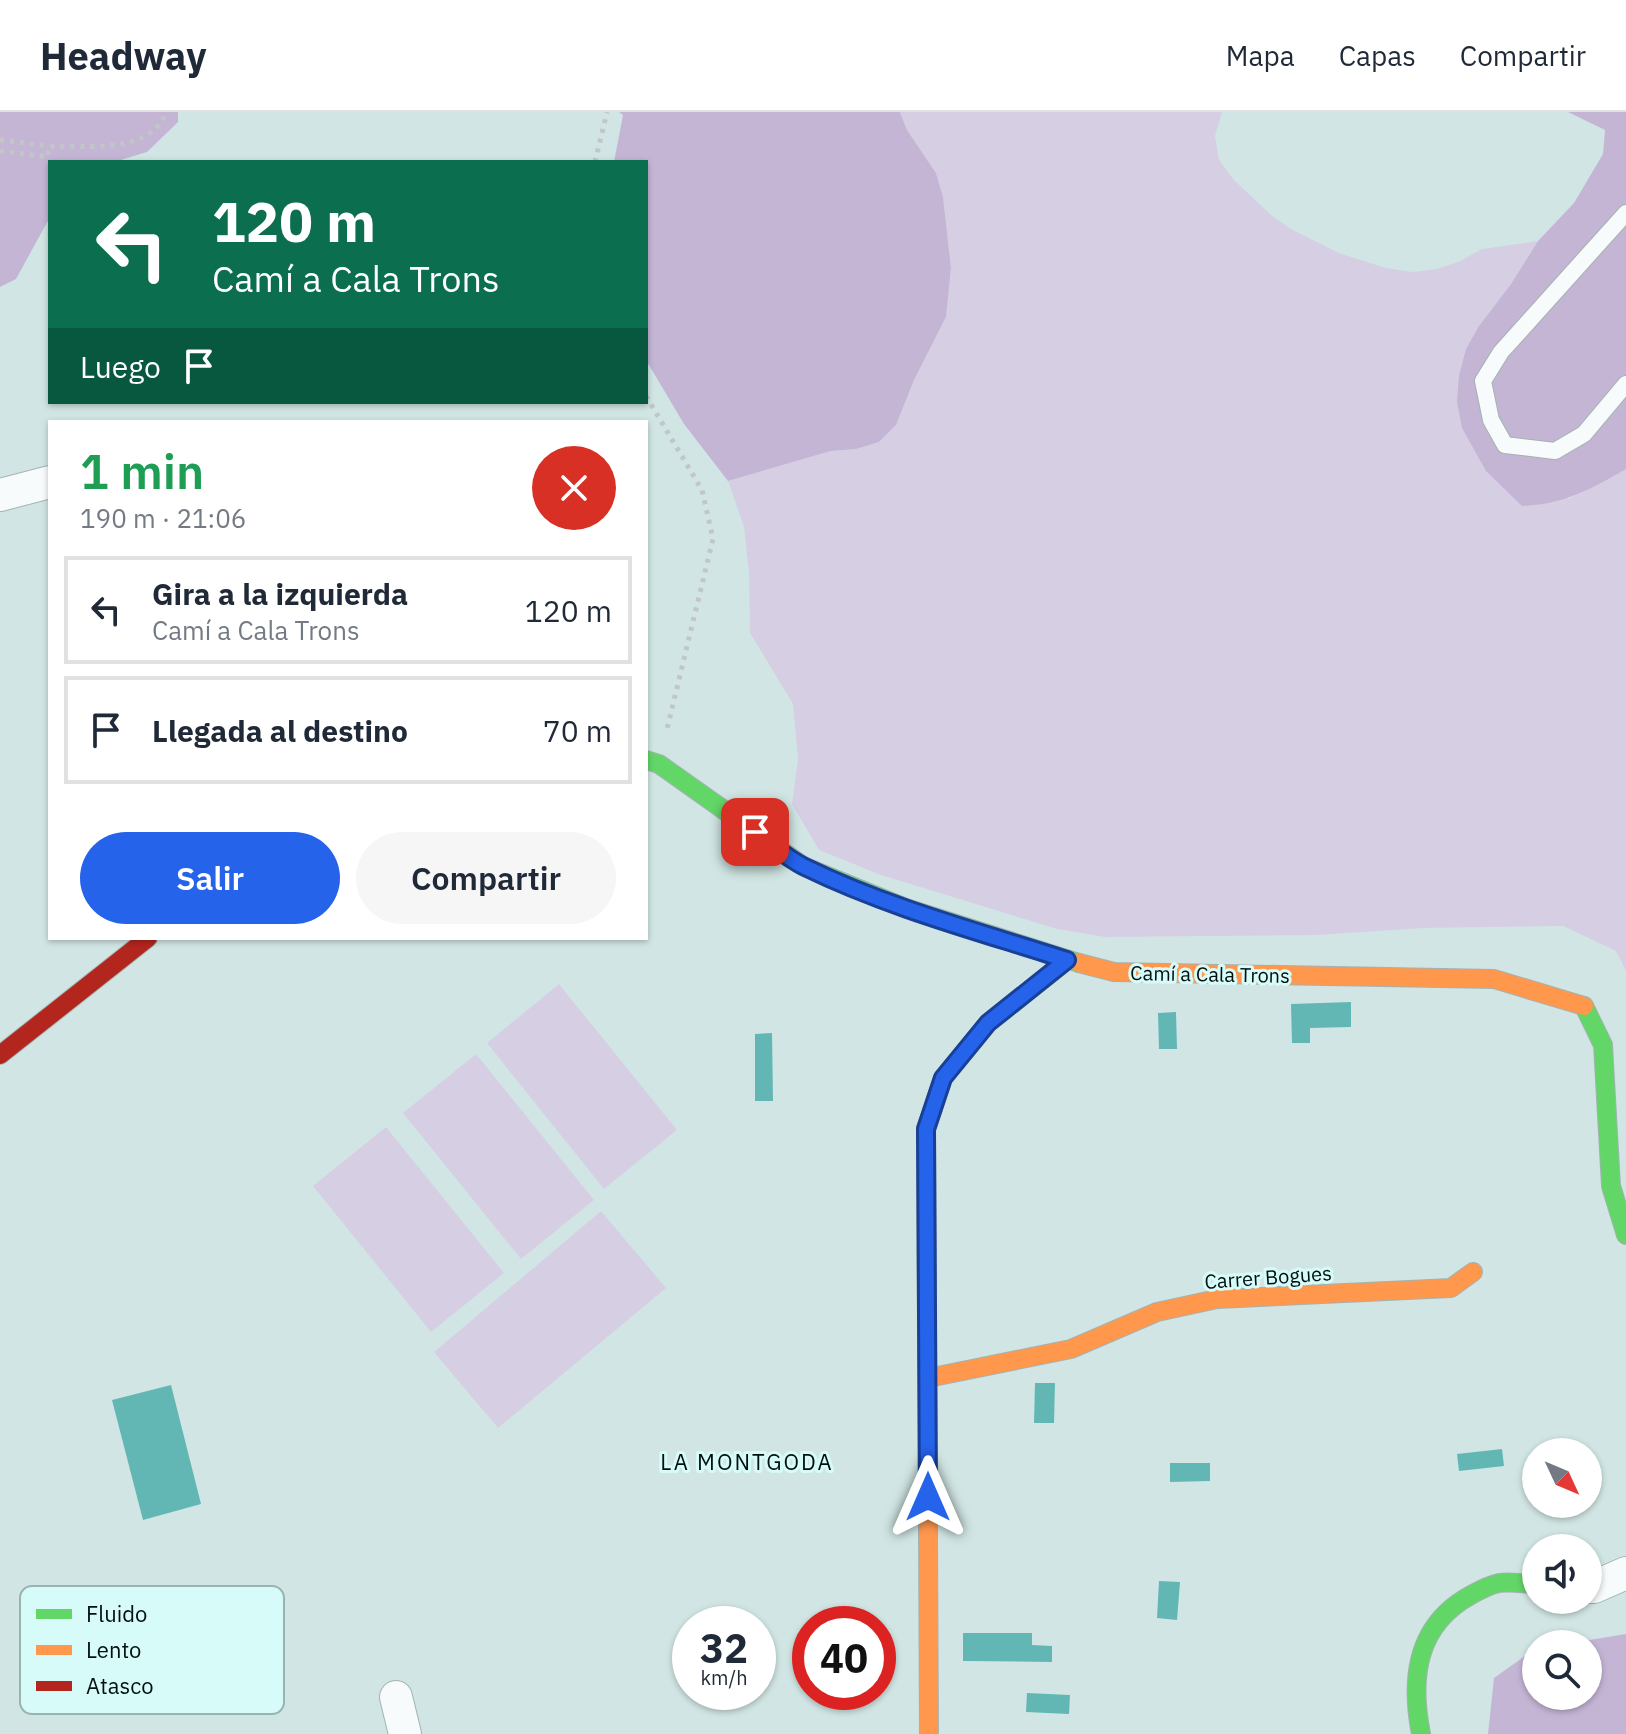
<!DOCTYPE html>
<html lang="es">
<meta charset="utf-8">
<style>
body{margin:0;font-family:"IBM Plex Sans",sans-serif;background:#f6f6f7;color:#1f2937;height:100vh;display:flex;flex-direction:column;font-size:30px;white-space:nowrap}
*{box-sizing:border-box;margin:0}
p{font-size:26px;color:#747a83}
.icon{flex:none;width:44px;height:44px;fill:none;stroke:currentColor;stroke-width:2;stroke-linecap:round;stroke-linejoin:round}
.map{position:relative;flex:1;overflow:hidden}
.side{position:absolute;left:48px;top:308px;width:600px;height:520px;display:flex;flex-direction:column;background:#fff;border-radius:0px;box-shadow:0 2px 6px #0004}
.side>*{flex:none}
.guide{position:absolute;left:48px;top:48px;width:600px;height:244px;border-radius:0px;box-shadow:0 2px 6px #0004;background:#0b6e4f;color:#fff;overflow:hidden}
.needle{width:52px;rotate:134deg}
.tools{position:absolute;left:1522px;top:1326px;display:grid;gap:16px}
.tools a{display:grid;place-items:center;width:80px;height:80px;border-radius:50%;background:#fff;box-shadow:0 2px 6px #0004;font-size:40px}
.speed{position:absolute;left:672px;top:1494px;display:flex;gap:16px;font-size:40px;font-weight:700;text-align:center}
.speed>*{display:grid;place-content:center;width:104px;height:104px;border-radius:50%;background:#fff;box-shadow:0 2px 6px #0004;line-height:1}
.speed small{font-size:20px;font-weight:400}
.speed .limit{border:12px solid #d22;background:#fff;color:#111}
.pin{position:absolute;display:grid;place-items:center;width:68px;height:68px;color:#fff;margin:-34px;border-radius:16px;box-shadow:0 4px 12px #0006}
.me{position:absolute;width:88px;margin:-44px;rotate:0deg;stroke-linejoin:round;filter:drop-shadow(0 0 6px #0008)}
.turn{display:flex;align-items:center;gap:28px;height:168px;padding:0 32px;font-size:36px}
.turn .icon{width:104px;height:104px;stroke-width:2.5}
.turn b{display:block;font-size:56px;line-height:68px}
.then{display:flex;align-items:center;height:76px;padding:0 32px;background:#0003;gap:16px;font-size:30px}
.round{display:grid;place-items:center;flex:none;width:84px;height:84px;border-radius:42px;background:#f6f6f7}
.summary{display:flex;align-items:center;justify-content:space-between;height:136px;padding:0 32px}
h1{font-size:48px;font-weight:600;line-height:60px;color:#1e9e55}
.primary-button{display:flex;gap:16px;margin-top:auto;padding:16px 32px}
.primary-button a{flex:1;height:92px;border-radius:48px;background:#2563eb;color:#fff;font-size:32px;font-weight:600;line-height:92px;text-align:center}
.primary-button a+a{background:#f6f6f7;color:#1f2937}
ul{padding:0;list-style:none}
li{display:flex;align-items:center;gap:24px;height:108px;margin:0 16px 12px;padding:0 16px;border:4px solid #e0e1e3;border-radius:0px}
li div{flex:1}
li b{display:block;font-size:30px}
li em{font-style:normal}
header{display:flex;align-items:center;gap:48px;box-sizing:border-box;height:112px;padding:0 40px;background:#fff;border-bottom:2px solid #e0e1e3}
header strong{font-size:38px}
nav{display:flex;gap:44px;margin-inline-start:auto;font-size:28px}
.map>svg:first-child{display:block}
</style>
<header>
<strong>Headway</strong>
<nav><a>Mapa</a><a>Capas</a><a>Compartir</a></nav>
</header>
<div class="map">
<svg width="1626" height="1622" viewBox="0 0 1626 1622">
<rect width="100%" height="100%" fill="#d1e6e4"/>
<g fill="#d6cfe4">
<polygon points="900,0 1222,0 1215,24 1219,48 1234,68 1271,103 1291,117 1339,141 1386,156 1412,160 1437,157 1460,149 1482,137 1538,129 1511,172 1479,214 1568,387 1626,357 1626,859 1616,839 1563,814 1424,816 1317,823 1105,825 1057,817 917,774 881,763 819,738 792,692 798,647 793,592 750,521 749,461 744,415 728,369 831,339 856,337 879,330 896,313 914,268 946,205 951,156 943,85 936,61 907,18"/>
<polygon points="559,872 677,1018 604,1077 487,931"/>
<polygon points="476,942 594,1088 521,1147 403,1001"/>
<polygon points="386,1015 504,1161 431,1220 313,1074"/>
<polygon points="601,1099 666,1176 498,1316 434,1240"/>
</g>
<g fill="#c4b5d5">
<polygon points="0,0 178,0 178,10 147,40 114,50 50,50 50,105 16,167 0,175"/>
<polygon points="619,0 900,0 907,18 936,61 943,85 951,156 946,205 914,268 896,313 879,330 856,337 831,339 728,369 684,312 646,248 646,50 614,50 623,3"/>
<path d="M1568,0H1626V357C1589,378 1565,392 1522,394L1486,359L1462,316L1457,290L1459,264L1466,237L1479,214L1511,172L1538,129L1574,91L1603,42L1605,18Z"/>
<polygon points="1626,1522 1626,1622 1488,1622 1494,1566 1536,1536 1536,1584 1588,1584 1588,1532 1565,1532"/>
</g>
<g fill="#62b7b4">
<polygon points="1351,890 1351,915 1310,916 1310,931 1292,931 1291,892"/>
<polygon points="1176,900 1177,937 1159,937 1158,901"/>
<polygon points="772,921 773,989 755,989 755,922"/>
<polygon points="1035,1271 1055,1271 1054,1311 1034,1311"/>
<polygon points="171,1273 201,1392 143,1408 112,1288"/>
<polygon points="1502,1337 1504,1354 1459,1359 1457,1342"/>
<polygon points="1170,1351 1210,1351 1210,1369 1170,1370"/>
<polygon points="1159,1469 1180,1470 1177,1508 1157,1506"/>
<polygon points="963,1521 1032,1521 1032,1533 1052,1534 1052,1550 963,1549"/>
<polygon points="1027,1581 1070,1583 1069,1602 1026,1600"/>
</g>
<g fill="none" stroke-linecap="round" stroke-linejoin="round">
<defs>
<polyline id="lane" points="1626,101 1501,240 1483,269 1491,308 1505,333 1555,339 1584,322 1626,272"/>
<g id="street">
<polyline points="0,383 50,370"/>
<polyline points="1588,1475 1594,1475 1626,1461"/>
<polyline points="396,1585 405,1622"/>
</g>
<g id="fast">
<polyline points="646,648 659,652 803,754 906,796 1079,851"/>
<polyline points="1584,894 1603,933 1611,1074 1626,1123"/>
<path d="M1421,1622C1410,1566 1416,1513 1471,1483C1480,1478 1489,1473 1499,1471C1511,1469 1524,1472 1536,1472"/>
</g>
<g id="slow">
<polyline points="1079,851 1114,860 1494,867 1584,894"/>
<polyline points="928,1266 1071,1237 1157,1200 1217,1187 1451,1176 1473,1160"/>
<polyline points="929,1622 926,1017 943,966 966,938"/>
</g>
<g id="jam">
<polyline points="966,938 988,911 1067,848"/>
<polyline points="0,943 148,826"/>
</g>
</defs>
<use href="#lane" stroke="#a3b3b2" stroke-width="18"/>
<use href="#street" stroke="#a3b3b2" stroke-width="34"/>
<use href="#fast" stroke="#a3b3b2" stroke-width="20"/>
<use href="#slow" stroke="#a3b3b2" stroke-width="20"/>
<use href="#jam" stroke="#a3b3b2" stroke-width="20"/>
<g stroke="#c1c7c6" stroke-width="5" stroke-dasharray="4 6" stroke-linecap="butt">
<polyline points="0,28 49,34"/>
<path d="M0,39L47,45L49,34C83,34 153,42 166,0"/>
<polyline points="595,50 607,0"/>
<polyline points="646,284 702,378 713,427 667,617"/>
</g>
<use href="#lane" stroke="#f8fbfb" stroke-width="16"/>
<use href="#street" stroke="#f8fbfb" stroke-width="32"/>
<use href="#fast" stroke="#63d668" stroke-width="18"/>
<use href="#slow" stroke="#ff974d" stroke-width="18"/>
<use href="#jam" stroke="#b3261e" stroke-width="18"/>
</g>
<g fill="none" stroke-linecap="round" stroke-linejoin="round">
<defs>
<path id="route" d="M755,720C771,732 788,747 805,755C889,796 980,820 1067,848L988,911L943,966L926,1017L928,1385"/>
</defs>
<use href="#route" stroke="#184099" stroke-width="20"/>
<use href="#route" stroke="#2563eb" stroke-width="14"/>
</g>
<g text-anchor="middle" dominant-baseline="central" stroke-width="6" stroke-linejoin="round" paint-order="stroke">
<g font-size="20" fill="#030f0e" stroke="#d6fbf9">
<text transform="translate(1210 862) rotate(1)">Camí a Cala Trons</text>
<text transform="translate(1268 1165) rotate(-4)">Carrer Bogues</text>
</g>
<g font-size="22" letter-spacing="2" fill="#030f0e" stroke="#d6fbf9">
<text x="747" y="1349">LA MONTGODA</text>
</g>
</g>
<rect x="20" y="1474" width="264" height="128" rx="12" fill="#d6fbf9" stroke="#97b4b2" stroke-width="2"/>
<rect x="36" y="1497" width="36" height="10" fill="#63d668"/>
<rect x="36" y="1533" width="36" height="10" fill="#ff974d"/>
<rect x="36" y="1569" width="36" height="10" fill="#b3261e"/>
<g font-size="22" fill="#030f0e">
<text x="86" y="1510">Fluido</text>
<text x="86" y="1546">Lento</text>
<text x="86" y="1582">Atasco</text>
</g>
</svg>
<div class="tools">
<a><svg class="needle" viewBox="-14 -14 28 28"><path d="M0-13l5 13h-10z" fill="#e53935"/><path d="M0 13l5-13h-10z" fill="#747a83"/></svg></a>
<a><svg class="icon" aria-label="sound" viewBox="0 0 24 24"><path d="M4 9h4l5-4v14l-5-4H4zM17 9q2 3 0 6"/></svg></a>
<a><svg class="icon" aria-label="search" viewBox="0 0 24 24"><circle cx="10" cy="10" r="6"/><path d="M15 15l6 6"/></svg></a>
</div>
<div class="speed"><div>32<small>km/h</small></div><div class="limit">40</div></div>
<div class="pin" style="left:755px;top:720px;background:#d93025"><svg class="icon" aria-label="arrive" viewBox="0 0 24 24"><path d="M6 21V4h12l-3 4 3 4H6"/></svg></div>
<svg class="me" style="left:928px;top:1385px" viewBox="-20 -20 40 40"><path d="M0-17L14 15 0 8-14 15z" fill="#2563eb" stroke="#fff" stroke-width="4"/></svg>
<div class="guide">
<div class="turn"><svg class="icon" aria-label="left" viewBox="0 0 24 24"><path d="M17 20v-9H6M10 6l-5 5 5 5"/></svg><div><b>120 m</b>Camí a Cala Trons</div></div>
<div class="then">Luego<svg class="icon" aria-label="arrive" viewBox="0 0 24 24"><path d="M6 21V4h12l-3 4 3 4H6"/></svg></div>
</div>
<section class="side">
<div class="summary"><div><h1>1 min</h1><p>190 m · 21:06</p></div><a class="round" style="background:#d93025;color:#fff"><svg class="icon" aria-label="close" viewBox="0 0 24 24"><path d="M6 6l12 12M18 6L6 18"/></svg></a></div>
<ul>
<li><svg class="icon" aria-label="left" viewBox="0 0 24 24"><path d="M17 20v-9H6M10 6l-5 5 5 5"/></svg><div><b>Gira a la izquierda</b><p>Camí a Cala Trons</p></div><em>120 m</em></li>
<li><svg class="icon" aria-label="arrive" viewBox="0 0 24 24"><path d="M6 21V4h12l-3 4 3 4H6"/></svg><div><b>Llegada al destino</b></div><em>70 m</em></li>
</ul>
<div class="primary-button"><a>Salir</a><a>Compartir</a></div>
</section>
</div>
